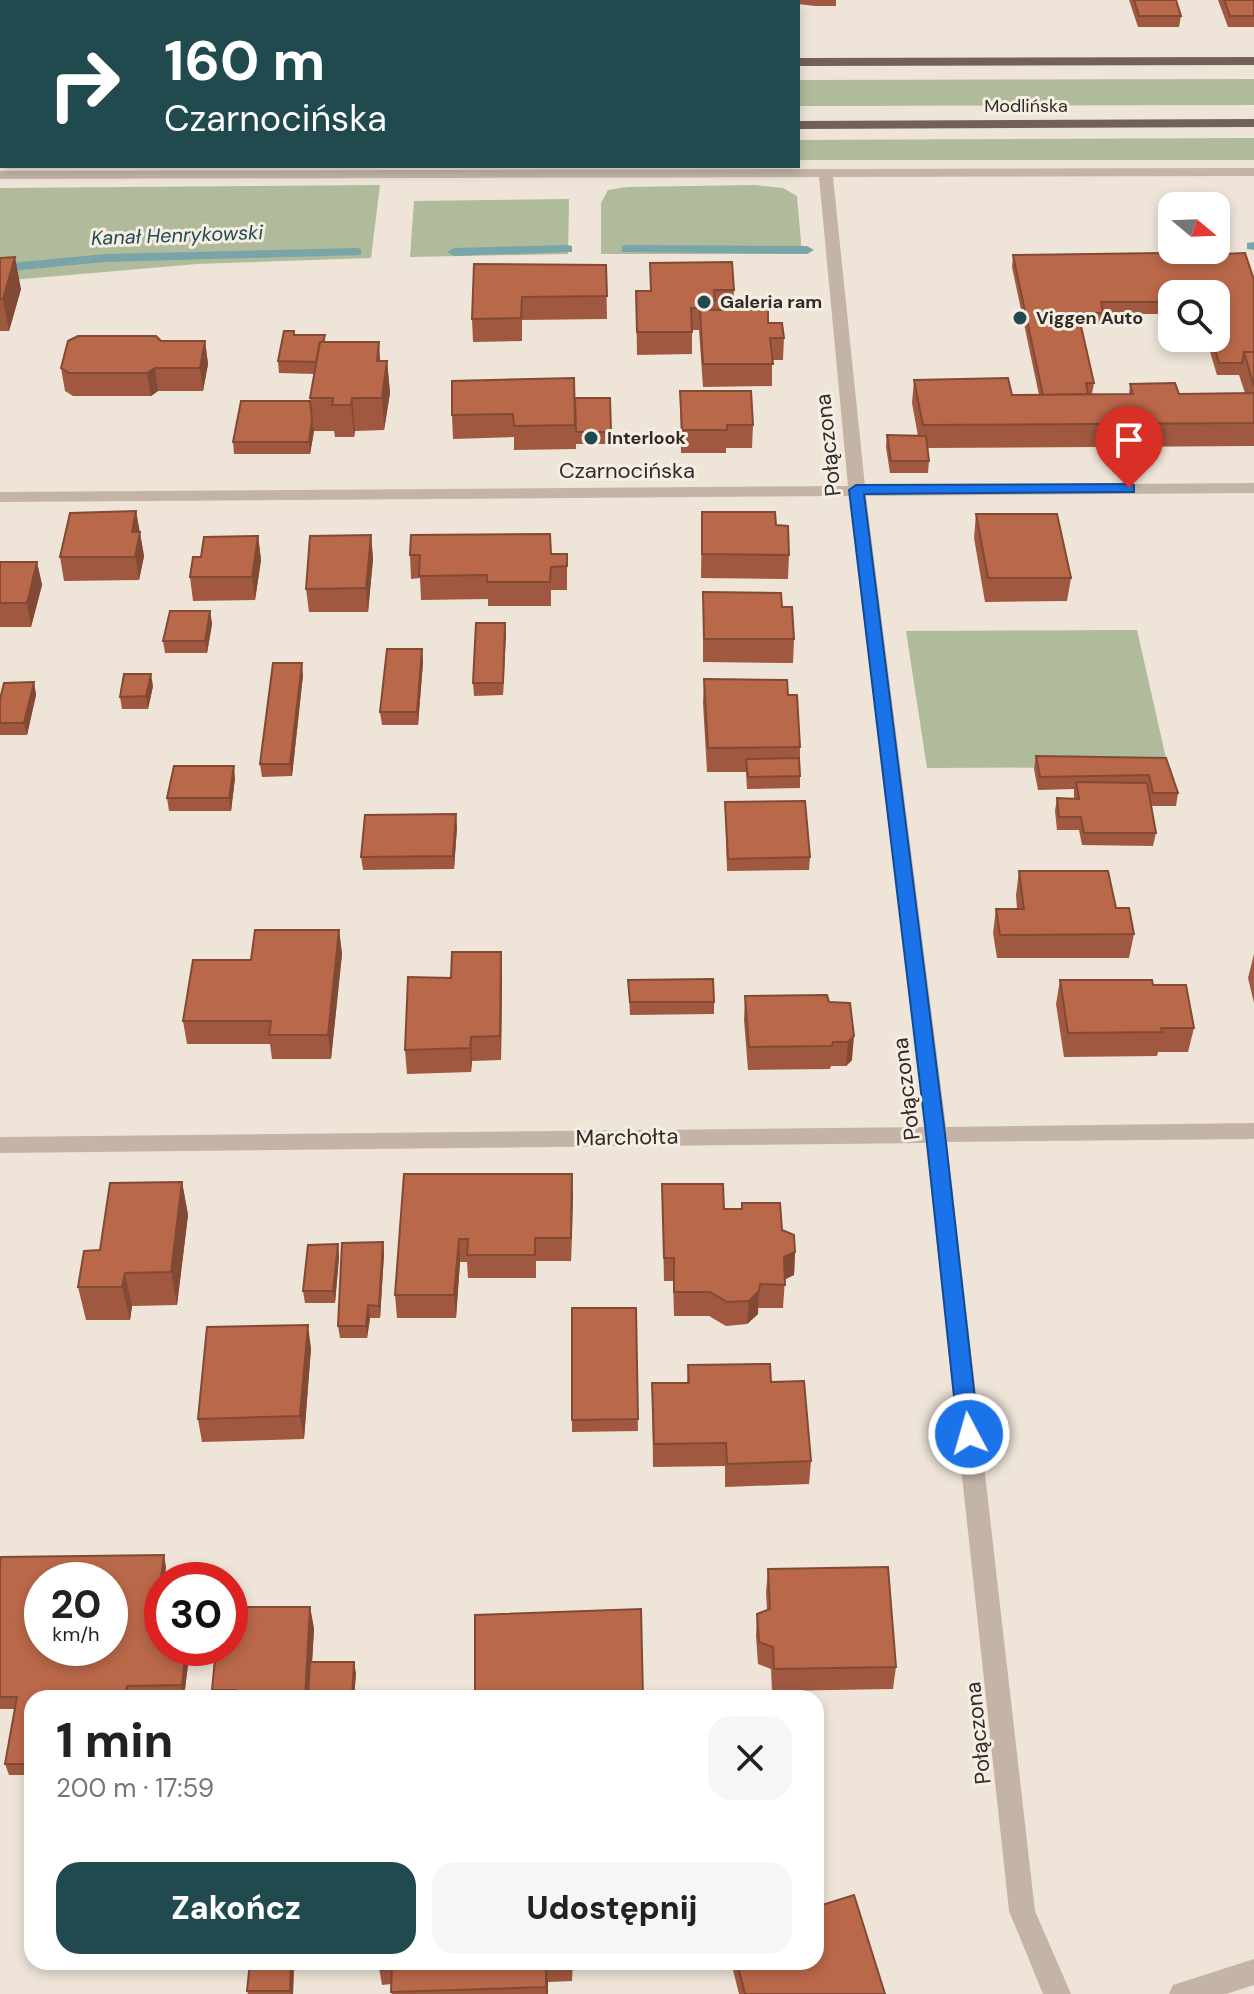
<!DOCTYPE html>
<html lang="pl">
<meta charset="utf-8">
<style>
body{margin:0;font-family:"DM Sans",sans-serif;background:#f6f6f6;color:#222;height:100vh;display:flex;flex-direction:column;font-size:30px;white-space:nowrap}
*{box-sizing:border-box;margin:0}
p{font-size:26px;color:#767676}
.icon{flex:none;width:44px;height:44px;fill:none;stroke:currentColor;stroke-width:2;stroke-linecap:round;stroke-linejoin:round}
.map{position:relative;flex:1;overflow:hidden}
.details{position:absolute;left:24px;top:1690px;width:800px;height:280px;display:flex;flex-direction:column;background:#fff;border-radius:24px;box-shadow:0 4px 12px #0003}
.details>*{flex:none}
.top-card{position:absolute;left:0px;top:0px;width:800px;height:168px;box-shadow:0 4px 12px #0003;background:#204a4e;color:#fff;overflow:hidden}
.needle{width:52px;rotate:109deg}
.fabs{position:absolute;left:1158px;top:192px;display:grid;gap:16px}
.fabs a{display:grid;place-items:center;width:72px;height:72px;border-radius:16px;background:#fff;box-shadow:0 4px 12px #0003;font-size:40px}
.speed{position:absolute;left:24px;top:1562px;display:flex;gap:16px;font-size:40px;font-weight:700;text-align:center}
.speed>*{display:grid;place-content:center;width:104px;height:104px;border-radius:50%;background:#fff;box-shadow:0 4px 12px #0003;line-height:1}
.speed small{font-size:20px;font-weight:400}
.speed .limit{border:12px solid #d22;background:#fff;color:#111}
.pin{position:absolute;display:grid;place-items:center;width:68px;height:68px;color:#fff;margin:-82px -34px;border-radius:50% 50% 50% 0;rotate:-45deg;box-shadow:0 0 8px #0007}
.pin .icon{rotate:45deg}
.me{position:absolute;width:88px;margin:-44px;rotate:354deg;stroke-linejoin:round;filter:drop-shadow(0 0 6px #0008)}
.turn{display:flex;align-items:center;gap:28px;height:168px;padding:0 32px;font-size:36px}
.turn .icon{width:104px;height:104px;stroke-width:2.5}
.turn b{display:block;font-size:56px;line-height:68px}
.round{display:grid;place-items:center;flex:none;width:84px;height:84px;border-radius:24px;background:#f6f6f6}
.head{display:flex;align-items:center;justify-content:space-between;height:136px;padding:0 32px}
h1{font-size:48px;font-weight:800;line-height:60px}
.cta{display:flex;gap:16px;margin-top:auto;padding:16px 32px}
.cta a{flex:1;height:92px;border-radius:24px;background:#204a4e;color:#fff;font-size:32px;font-weight:800;line-height:92px;text-align:center}
.cta a+a{background:#f6f6f6;color:#222}
.map>svg:first-child{display:block}
</style>
<div class="map">
<svg width="1254" height="1994" viewBox="0 0 1254 1994">
<rect width="100%" height="100%" fill="#eee4d8"/>
<g fill="#afbb9a">
<polygon points="1254,79 1254,105 798,106 798,80"/>
<polygon points="1254,138 1254,160 798,160 798,140"/>
<polygon points="380,185 371,258 197,264 0,281 0,188"/>
<polygon points="754,185 783,188 797,196 802,254 601,254 601,203 608,190 627,187"/>
<polygon points="569,199 568,254 410,257 414,201"/>
<polygon points="1137,630 1168,767 927,768 906,631"/>
</g>
<g fill="none" stroke-linecap="round" stroke-linejoin="round">
<g fill="#7aa5a8" fill-rule="evenodd">
<polygon points="1254,242 1254,250 1247,249 1247,243"/>
<polygon points="567,245 572,246 572,252 454,256 447,252 454,248"/>
<polygon points="627,245 807,246 814,250 807,254 622,252 622,246"/>
<polygon points="356,248 361,249 361,255 105,262 0,272 0,264 105,254"/>
</g>
<g fill="#c4b4a6" fill-rule="evenodd">
<rect x="459" y="0" width="12" height="2"/>
<polygon points="1254,168 1254,176 833,177 865,486 1254,483 1254,493 866,496 946,1127 1254,1123 1254,1139 947,1142 1035,1911 1071,1994 1043,1994 1009,1911 926,1143 0,1153 0,1137 925,1127 849,496 0,502 0,492 848,486 819,177 0,179 0,171"/>
<polygon points="1254,1959 1254,1985 1226,1994 1169,1994 1173,1985"/>
</g>
<g fill="#726158" fill-rule="evenodd">
<polygon points="1254,57 1254,65 798,66 798,58"/>
<rect x="0" y="61" width="2" height="8"/>
<polygon points="1254,119 1254,127 798,129 798,121"/>
<rect x="0" y="125" width="2" height="8"/>
</g>
</g>
<g fill="#a05940" fill-rule="evenodd">
<polygon points="67,0 170,0 169,2 67,2"/>
<rect x="255" y="0" width="92" height="2"/>
<polygon points="779,0 836,0 836,6 815,6 798,4 798,2 779,2"/>
<polygon points="1129,0 1176,0 1181,16 1179,27 1138,27"/>
<polygon points="1218,0 1254,0 1254,27 1228,27"/>
<path d="M1013,255L1172,256L1254,280V446L927,448L929,461L928,473H890L886,447L887,435L918,436L912,403L914,380L1012,395H1039L1012,267ZM1172,294H1216V338H1206L1217,375H1239L1245,393L1179,394L1130,384L1129,394H1092L1094,383L1080,325H1102L1103,314H1172Z"/>
<polygon points="0,258 21,289 9,331 0,331"/>
<polygon points="650,263 734,290 733,310 768,323 784,338 783,360 772,360 772,386 703,387 699,330 692,330 692,354 637,355 636,291 650,291"/>
<polygon points="474,264 606,265 607,319 522,320 522,341 473,342 472,319"/>
<polygon points="295,335 325,335 325,342 380,361 387,361 390,393 384,430 355,431 354,437 335,437 334,431 314,431 310,454 234,454 233,442 310,401 314,374 279,373 278,361"/>
<polygon points="161,341 205,341 208,364 203,391 158,391 151,396 73,396 65,391 61,368"/>
<polygon points="680,391 753,425 752,448 726,448 726,453 681,453"/>
<polygon points="575,398 611,432 611,444 576,444 576,435 576,449 514,450 514,437 453,439 452,415"/>
<polygon points="136,511 144,556 139,580 64,581 60,557"/>
<polygon points="702,512 776,525 789,555 788,579 701,578"/>
<polygon points="976,514 1071,578 1067,601 985,602 974,538"/>
<polygon points="371,535 373,559 368,612 309,612 306,589"/>
<polygon points="258,536 261,560 255,600 193,601 190,577 201,557"/>
<polygon points="567,554 567,590 551,590 551,606 488,606 488,599 421,600 420,578 411,579 410,555"/>
<polygon points="0,562 37,562 42,585 31,627 0,627"/>
<polygon points="703,592 794,639 793,663 703,662"/>
<polygon points="210,611 212,624 207,653 165,653 163,641"/>
<polygon points="505,623 503,695 474,696 473,683"/>
<polygon points="422,649 423,662 418,725 382,725 380,712"/>
<polygon points="303,675 292,776 262,777 260,764"/>
<polygon points="704,679 788,695 800,747 800,788 747,789 746,772 707,772 703,703"/>
<polygon points="34,682 36,695 27,735 0,735 0,699"/>
<polygon points="153,686 148,709 122,709 120,697"/>
<polygon points="1036,756 1166,758 1178,793 1176,806 1151,806 1156,833 1153,846 1082,845 1079,830 1057,830 1055,811 1057,798 1074,799 1074,789 1038,790 1034,769"/>
<polygon points="235,778 231,811 169,811 167,798"/>
<polygon points="725,802 810,857 809,870 727,871"/>
<polygon points="457,827 454,869 363,870 361,857"/>
<polygon points="1019,871 1116,908 1134,934 1129,958 997,958 993,933 996,909 1017,909 1016,895"/>
<polygon points="339,930 342,954 331,1059 272,1059 270,1044 187,1044 183,1021 251,960"/>
<polygon points="501,952 502,975 501,1060 472,1061 471,1072 407,1074 405,1050 451,978"/>
<polygon points="1254,954 1254,1003 1248,978"/>
<polygon points="628,980 714,1002 714,1014 630,1015"/>
<polygon points="1060,980 1153,985 1194,1028 1188,1052 1158,1052 1157,1056 1064,1057 1056,1004"/>
<polygon points="745,996 829,1002 850,1003 852,1060 846,1066 831,1066 830,1069 748,1070 744,1020"/>
<polygon points="404,1174 572,1174 571,1261 536,1261 536,1278 468,1278 467,1262 460,1262 456,1318 397,1318 395,1295"/>
<polygon points="182,1182 188,1215 177,1305 132,1306 130,1320 86,1320 78,1287 100,1250"/>
<polygon points="662,1184 724,1209 782,1230 795,1252 794,1275 785,1279 783,1308 758,1308 758,1314 747,1324 726,1326 709,1316 674,1316 673,1281 664,1281"/>
<polygon points="383,1242 384,1254 380,1318 370,1318 367,1338 340,1338 338,1326"/>
<polygon points="338,1244 339,1257 335,1303 305,1303 303,1291"/>
<polygon points="572,1308 636,1308 638,1431 572,1432"/>
<polygon points="311,1348 304,1439 202,1442 198,1419"/>
<polygon points="688,1365 771,1382 811,1461 809,1484 725,1487 725,1466 653,1467 652,1383 687,1383"/>
<polygon points="0,1563 166,1567 162,1580 162,1601 160,1617 162,1648 190,1648 184,1697 32,1698 32,1775 9,1775 5,1764 15,1709 0,1709"/>
<polygon points="768,1569 896,1667 893,1689 772,1691 771,1669 758,1664 756,1636 757,1614 767,1610 766,1592"/>
<polygon points="310,1607 314,1629 312,1662 356,1673 354,1698 214,1698 212,1690"/>
<polygon points="294,1962 293,1994 248,1994 247,1991"/>
<polygon points="378,1962 573,1962 572,1981 548,1982 548,1994 392,1994 392,1984 382,1985"/>
<polygon points="731,1962 816,1962 885,1994 739,1994"/>
</g>
<g fill="#824934">
<polygon points="15,257 21,289 9,331 3,299"/>
<polygon points="205,341 208,364 203,391 200,368"/>
<polygon points="379,342 381,374 377,361"/>
<polygon points="387,361 390,393 384,430 382,398"/>
<polygon points="155,368 158,391 151,396 147,373"/>
<polygon points="352,398 355,431 354,437 351,405"/>
<polygon points="312,419 314,431 310,454 309,442"/>
<polygon points="136,511 144,556 139,580 132,532"/>
<polygon points="371,535 373,559 368,612 366,588"/>
<polygon points="258,536 261,560 255,600 252,577"/>
<polygon points="37,562 42,585 31,627 27,603"/>
<polygon points="210,611 212,624 207,653 205,641"/>
<polygon points="505,623 506,635 503,695 503,683"/>
<polygon points="422,649 423,662 418,725 417,712"/>
<polygon points="302,663 303,675 292,776 290,764"/>
<polygon points="151,674 153,686 148,709 146,696"/>
<polygon points="34,682 36,695 27,735 24,723"/>
<polygon points="234,766 235,778 231,811 229,798"/>
<polygon points="456,814 457,827 454,869 453,856"/>
<polygon points="339,930 342,954 331,1059 328,1035"/>
<polygon points="501,952 502,975 501,1060 500,1036"/>
<polygon points="854,1036 852,1060 846,1066 848,1042"/>
<polygon points="471,1037 472,1061 471,1072 470,1048"/>
<polygon points="572,1174 573,1197 571,1261 571,1238"/>
<polygon points="182,1182 188,1215 177,1305 171,1272"/>
<polygon points="459,1239 460,1262 456,1318 454,1295"/>
<polygon points="383,1242 384,1254 380,1318 379,1306"/>
<polygon points="338,1244 339,1257 335,1303 333,1291"/>
<polygon points="795,1252 794,1275 782,1281 784,1257"/>
<polygon points="125,1273 132,1306 130,1320 122,1287"/>
<polygon points="759,1291 758,1314 747,1324 749,1301"/>
<polygon points="368,1305 370,1318 367,1338 366,1326"/>
<polygon points="308,1325 311,1348 304,1439 300,1416"/>
<polygon points="164,1555 166,1567 165,1580 162,1580 162,1601 159,1629 156,1617"/>
<polygon points="310,1607 314,1629 310,1698 305,1698"/>
<polygon points="186,1648 190,1648 184,1697 182,1685"/>
<polygon points="354,1662 356,1673 354,1698 352,1698"/>
<polygon points="127,1686 130,1698 125,1698"/>
<polygon points="291,1962 294,1962 293,1994 291,1994 290,1991"/>
<polygon points="546,1962 548,1982 548,1994 546,1994"/>
</g>
<g fill="#ba684a" stroke="#824934" stroke-width="2" fill-rule="evenodd">
<polygon points="1134,0 1176,0 1181,16 1139,16"/>
<polygon points="1224,0 1254,0 1254,16 1230,16"/>
<polygon points="1163,253 1172,256 1245,253 1254,280 1254,352 1244,352 1242,363 1219,363 1212,338 1216,338 1216,294 1172,294 1172,302 1101,302 1103,313 1078,313 1094,383 1086,383 1088,394 1043,395 1013,255"/>
<polygon points="15,257 3,299 0,299 0,258"/>
<polygon points="732,262 734,290 714,290 715,301 703,301 704,308 691,308 692,332 637,332 636,291 651,291 650,263"/>
<polygon points="474,264 606,265 607,296 522,297 521,318 472,319"/>
<polygon points="700,310 768,310 768,323 782,323 784,338 770,338 773,364 703,364"/>
<polygon points="284,331 294,331 294,335 325,335 323,342 320,342 316,362 278,361"/>
<polygon points="78,336 156,336 161,341 205,341 200,368 155,368 147,373 69,373 61,368 68,341"/>
<polygon points="320,342 379,342 377,361 387,361 382,398 352,398 351,405 332,405 333,398 310,398"/>
<polygon points="1244,352 1254,352 1254,386"/>
<polygon points="574,378 575,425 514,426 513,414 452,415 452,381"/>
<polygon points="1008,378 1012,395 1133,394 1130,384 1175,383 1179,394 1254,393 1254,423 923,425 914,380"/>
<polygon points="680,391 751,391 753,425 727,425 727,430 682,430"/>
<polygon points="575,398 610,398 611,432 576,432"/>
<polygon points="241,401 310,401 312,419 309,442 233,442"/>
<polygon points="887,435 926,436 929,461 891,461"/>
<polygon points="136,511 132,532 140,532 135,557 60,557 70,513"/>
<polygon points="702,512 775,512 776,525 788,526 789,555 702,554"/>
<polygon points="976,514 1057,514 1071,578 988,578"/>
<polygon points="550,534 551,554 567,554 567,566 551,567 550,582 487,582 487,575 419,576 420,555 410,555 411,535"/>
<polygon points="371,535 366,588 306,589 310,536"/>
<polygon points="258,536 252,577 190,577 193,557 201,557 204,537"/>
<polygon points="0,562 37,562 27,603 0,603"/>
<polygon points="703,592 781,593 782,607 792,607 794,639 704,639"/>
<polygon points="170,611 210,611 205,641 163,641"/>
<polygon points="476,623 505,623 503,683 473,683"/>
<polygon points="387,649 422,649 417,712 380,712"/>
<polygon points="273,663 302,663 290,764 260,764"/>
<polygon points="124,674 151,674 146,696 120,697"/>
<polygon points="704,679 787,680 788,695 797,695 800,747 708,748"/>
<polygon points="34,682 24,723 0,723 0,699 4,683"/>
<polygon points="1036,756 1166,758 1178,793 1153,793 1149,775 1040,777"/>
<polygon points="799,758 800,776 748,777 746,759"/>
<polygon points="174,766 234,766 229,798 167,798"/>
<polygon points="1076,782 1147,783 1156,833 1084,833 1081,817 1059,817 1057,798 1079,799"/>
<polygon points="805,801 810,857 728,859 725,802"/>
<polygon points="456,814 453,856 361,857 365,815"/>
<polygon points="1019,871 1108,871 1116,908 1129,908 1134,934 1000,935 996,909 1024,909"/>
<polygon points="255,930 339,930 328,1035 269,1035 271,1021 183,1021 193,960 251,960"/>
<polygon points="452,952 501,952 500,1036 471,1037 470,1048 405,1050 408,977 451,978"/>
<polygon points="713,979 714,1002 630,1002 628,980"/>
<polygon points="1060,980 1152,980 1153,985 1186,985 1194,1028 1161,1028 1162,1032 1068,1033"/>
<polygon points="827,995 829,1002 850,1003 854,1036 848,1042 833,1042 832,1046 749,1047 745,996"/>
<polygon points="404,1174 572,1174 571,1238 535,1238 535,1255 467,1255 468,1239 459,1239 454,1295 395,1295"/>
<polygon points="182,1182 171,1272 125,1273 122,1287 78,1287 84,1251 100,1250 110,1183"/>
<polygon points="662,1184 723,1184 724,1209 742,1209 742,1203 780,1203 782,1230 794,1235 795,1252 784,1257 785,1285 760,1284 759,1291 749,1301 727,1302 710,1292 674,1292 674,1258 664,1258"/>
<polygon points="383,1242 379,1306 368,1305 366,1326 338,1326 342,1243"/>
<polygon points="338,1244 333,1291 303,1291 308,1245"/>
<polygon points="572,1308 636,1308 638,1419 572,1420"/>
<polygon points="308,1325 300,1416 198,1419 207,1327"/>
<polygon points="770,1364 771,1382 804,1381 811,1461 727,1464 726,1443 654,1444 652,1383 689,1383 688,1365"/>
<path d="M164,1555L156,1617H162V1648H186L182,1685L127,1686L125,1698H32V1764H5L17,1697H0V1563L1,1557ZM42,1580H110V1648H42Z"/>
<polygon points="888,1567 896,1667 774,1669 773,1647 759,1642 757,1614 770,1609 768,1569"/>
<polygon points="230,1607 310,1607 305,1698 235,1698 236,1690 212,1690 216,1648 230,1648"/>
<polygon points="641,1609 643,1698 475,1698 475,1615"/>
<polygon points="310,1662 354,1662 352,1698 308,1698"/>
<polygon points="854,1895 885,1994 745,1994 737,1962 816,1962 816,1897 819,1906"/>
<polygon points="250,1962 291,1962 290,1991 247,1991"/>
<polygon points="392,1962 546,1962 546,1987 391,1992"/>
</g>
<polygon fill="#1a73e8" stroke="#114b97" stroke-width="2" points="1129,484 1134,485 1134,492 864,494 945,1134 979,1434 976,1440 969,1442 961,1440 958,1434 926,1134 849,490 856,485"/>
<g fill="#204a4e" stroke="#f6eee4" stroke-width="3">
<circle cx="704" cy="302" r="8"/>
<circle cx="1020" cy="318" r="8"/>
<circle cx="591" cy="438" r="8"/>
</g>
<g text-anchor="middle" dominant-baseline="central" stroke-width="6" stroke-linejoin="round" paint-order="stroke">
<g font-size="18" fill="#312a26" stroke="#f6eee4">
<text x="1026" y="106">Modlińska</text>
</g>
<g font-size="18" font-weight="bold" fill="#312a26" stroke="#f6eee4" text-anchor="start">
<text x="720" y="302">Galeria ram</text>
<text x="1036" y="318">Viggen Auto</text>
<text x="607" y="438">Interlook</text>
</g>
<g font-size="20" font-style="italic" fill="#204a4e" stroke="#f6eee4">
<text transform="translate(177 235) rotate(-2)">Kanał Henrykowski</text>
</g>
<g font-size="22" fill="#312a26" stroke="#f6eee4">
<text transform="translate(828 445) rotate(-96)">Połączona</text>
<text x="627" y="470">Czarnocińska</text>
<text transform="translate(906 1089) rotate(-97)">Połączona</text>
<text transform="translate(627 1137) rotate(-1)">Marchołta</text>
<text transform="translate(978 1733) rotate(-96)">Połączona</text>
</g>
</g>
</svg>
<div class="fabs">
<a><svg class="needle" viewBox="-14 -14 28 28"><path d="M0-13l5 13h-10z" fill="#e53935"/><path d="M0 13l5-13h-10z" fill="#767676"/></svg></a>
<a><svg class="icon" aria-label="search" viewBox="0 0 24 24"><circle cx="10" cy="10" r="6"/><path d="M15 15l6 6"/></svg></a>
</div>
<div class="speed"><div>20<small>km/h</small></div><div class="limit">30</div></div>
<div class="pin" style="left:1129px;top:488px;background:#d93025"><svg class="icon" aria-label="arrive" viewBox="0 0 24 24"><path d="M6 21V4h12l-3 4 3 4H6"/></svg></div>
<svg class="me" style="left:969px;top:1434px" viewBox="-20 -20 40 40"><circle r="17" fill="#1a73e8" stroke="#fff" stroke-width="3"/><path d="M0-11L8 9 0 5-8 9z" fill="#fff"/></svg>
<div class="top-card">
<div class="turn"><svg class="icon" aria-label="right" viewBox="0 0 24 24"><path d="M7 20v-9h11M14 6l5 5-5 5"/></svg><div><b>160 m</b>Czarnocińska</div></div>
</div>
<section class="details">
<div class="head"><div><h1>1 min</h1><p>200 m · 17:59</p></div><a class="round"><svg class="icon" aria-label="close" viewBox="0 0 24 24"><path d="M6 6l12 12M18 6L6 18"/></svg></a></div>
<div class="cta"><a>Zakończ</a><a>Udostępnij</a></div>
</section>
</div>
